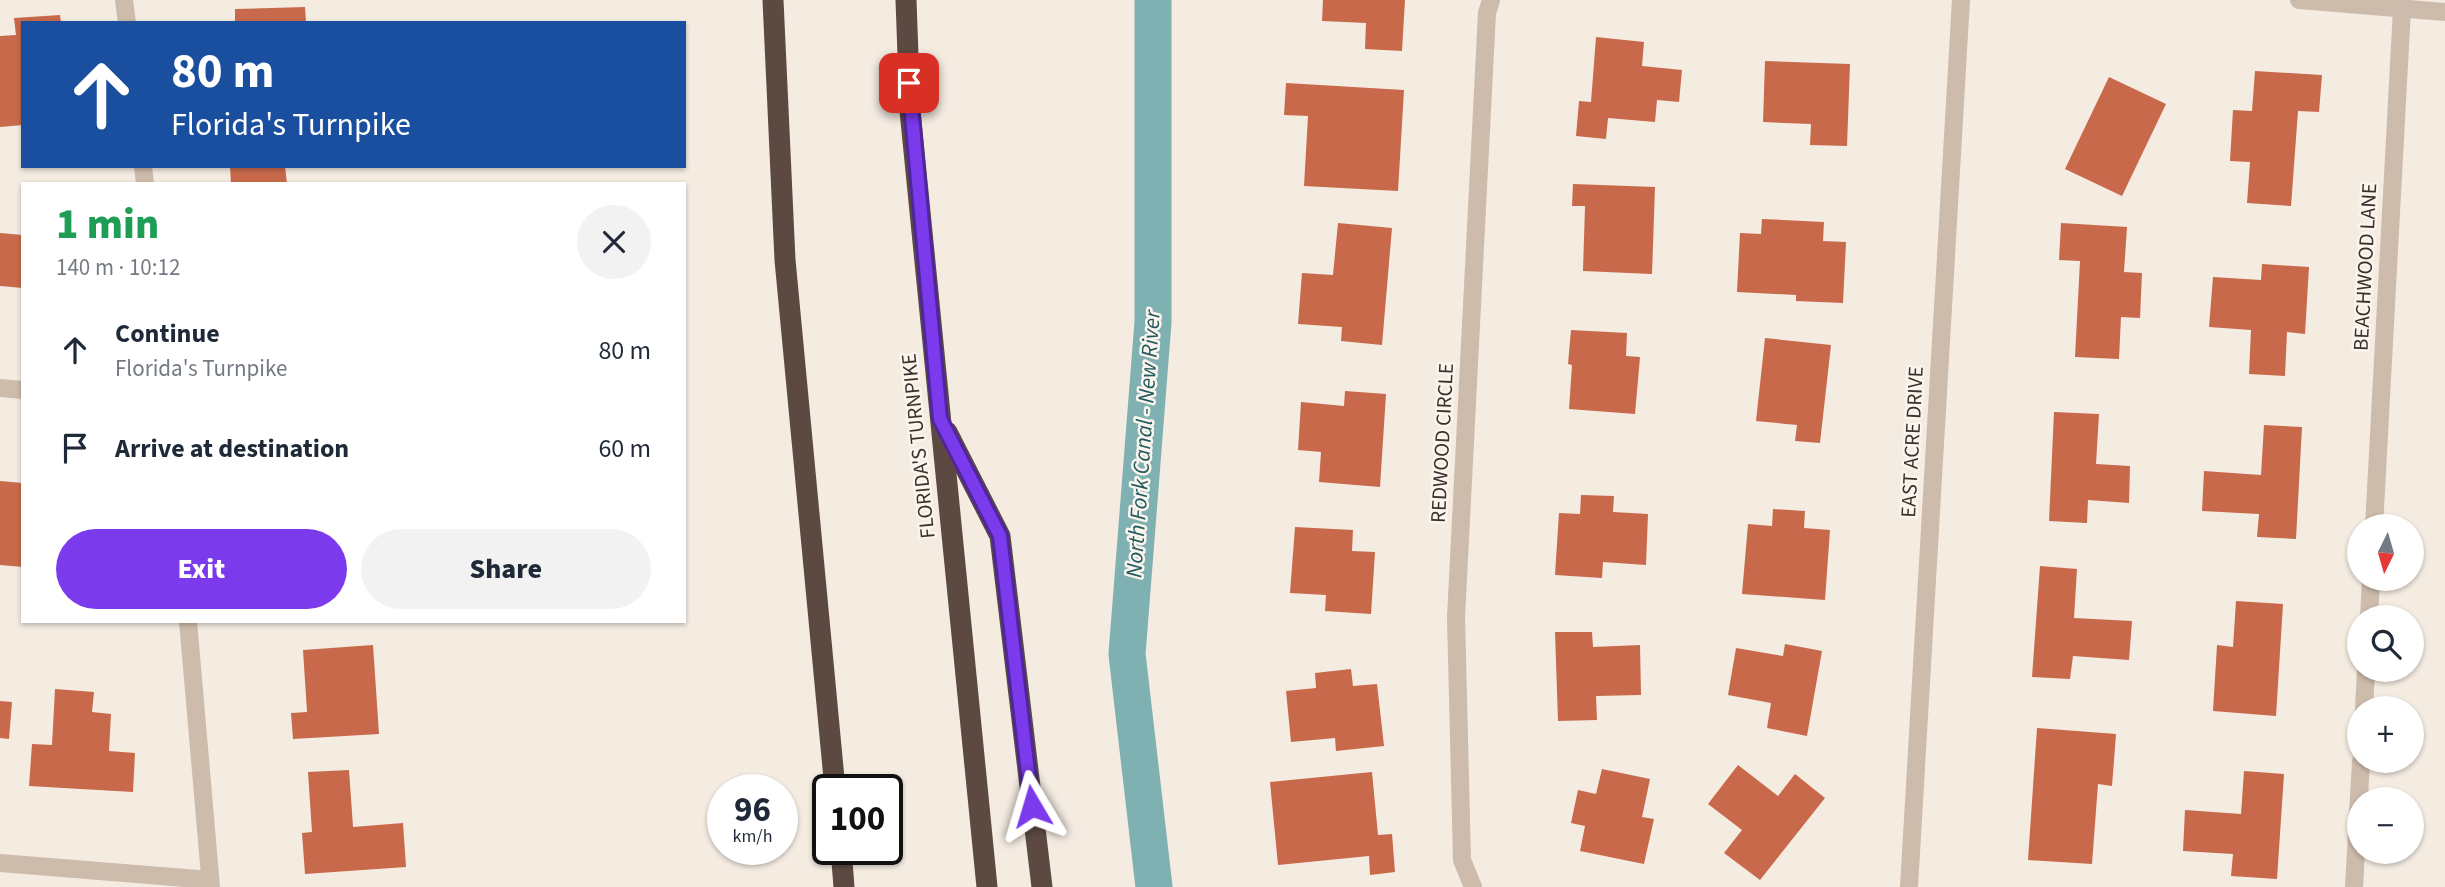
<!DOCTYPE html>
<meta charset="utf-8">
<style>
body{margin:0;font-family:"Source Sans 3",sans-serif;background:#f2f2f3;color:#1f2937;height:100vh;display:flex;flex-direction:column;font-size:26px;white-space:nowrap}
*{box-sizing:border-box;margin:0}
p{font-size:23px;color:#747a83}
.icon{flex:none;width:38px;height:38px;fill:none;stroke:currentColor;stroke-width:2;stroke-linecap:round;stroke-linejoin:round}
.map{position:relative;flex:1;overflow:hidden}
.side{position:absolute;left:21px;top:182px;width:665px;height:441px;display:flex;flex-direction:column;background:#fff;border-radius:0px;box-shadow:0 2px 5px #0004}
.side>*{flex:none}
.guide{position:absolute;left:21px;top:21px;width:665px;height:147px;border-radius:0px;box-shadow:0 2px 5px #0004;background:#1a4fa0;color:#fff;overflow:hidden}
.needle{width:46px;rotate:185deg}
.fabs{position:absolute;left:2347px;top:514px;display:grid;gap:14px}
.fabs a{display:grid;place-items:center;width:77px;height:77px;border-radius:50%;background:#fff;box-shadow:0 2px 5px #0004;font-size:35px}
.speed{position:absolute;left:707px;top:774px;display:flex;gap:14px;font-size:35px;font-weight:700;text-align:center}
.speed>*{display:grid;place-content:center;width:91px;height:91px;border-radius:50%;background:#fff;box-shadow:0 2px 5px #0004;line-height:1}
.speed small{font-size:18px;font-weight:400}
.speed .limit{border:4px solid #111;border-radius:10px;background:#fff;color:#111}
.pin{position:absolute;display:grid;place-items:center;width:60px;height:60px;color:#fff;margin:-30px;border-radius:14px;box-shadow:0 4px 10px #0006}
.me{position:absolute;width:77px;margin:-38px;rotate:353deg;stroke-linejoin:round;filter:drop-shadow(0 0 5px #0008)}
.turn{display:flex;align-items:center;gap:24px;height:147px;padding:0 35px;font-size:32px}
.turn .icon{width:91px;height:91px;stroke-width:2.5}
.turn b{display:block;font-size:49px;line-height:60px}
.round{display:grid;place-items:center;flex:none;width:74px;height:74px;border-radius:37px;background:#f2f2f3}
.overview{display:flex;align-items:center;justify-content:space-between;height:119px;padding:0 35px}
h1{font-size:42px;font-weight:800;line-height:52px;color:#1e9e55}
.button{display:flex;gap:14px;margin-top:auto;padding:14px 35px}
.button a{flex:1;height:80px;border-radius:42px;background:#7c3aed;color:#fff;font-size:28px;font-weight:800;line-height:80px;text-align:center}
.button a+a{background:#f2f2f3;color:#1f2937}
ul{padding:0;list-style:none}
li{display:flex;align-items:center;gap:21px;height:98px;padding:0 35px}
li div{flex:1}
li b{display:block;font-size:26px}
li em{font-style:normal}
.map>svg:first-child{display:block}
</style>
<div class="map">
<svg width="2445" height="887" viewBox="0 0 2445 887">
<rect width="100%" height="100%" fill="#f4ebe1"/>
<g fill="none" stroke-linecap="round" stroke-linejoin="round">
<polyline stroke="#7fb0b2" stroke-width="37" points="1153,0 1153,322 1127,654 1154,887"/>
</g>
<g fill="#c8694b">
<polygon points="1323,0 1405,0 1402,51 1365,49 1366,23 1322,21"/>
<polygon points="305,7 306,23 235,23 235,9"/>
<polygon points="60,15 61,23 23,23 23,125 0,127 0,36 16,35 14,18"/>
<polygon points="1596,37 1644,42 1642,66 1682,70 1679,102 1657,100 1655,122 1608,118 1606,139 1576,136 1579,101 1591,102"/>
<polygon points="1765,61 1850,64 1847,146 1810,145 1811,124 1763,122"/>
<polygon points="2255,71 2322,75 2319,112 2298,111 2291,206 2247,203 2250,162 2230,161 2233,110 2252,111"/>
<polygon points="2109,77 2166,104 2122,196 2065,169"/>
<polygon points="1286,83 1404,90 1398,191 1304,186 1308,116 1284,115"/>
<polygon points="230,166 285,166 287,184 231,184"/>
<polygon points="1573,184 1655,187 1652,274 1583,271 1585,206 1572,206"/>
<polygon points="1762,219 1824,222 1823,241 1846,242 1843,303 1796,301 1796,295 1737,292 1740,233 1761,234"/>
<polygon points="1338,223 1392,228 1382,345 1341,341 1342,327 1298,324 1302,273 1333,275"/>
<polygon points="2061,223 2127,227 2124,272 2142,273 2140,318 2121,317 2119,359 2075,357 2080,261 2059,260"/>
<polygon points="0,233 23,235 23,288 0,286"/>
<polygon points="2262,264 2309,267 2305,334 2287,332 2285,376 2249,374 2251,330 2209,327 2213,277 2261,280"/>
<polygon points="1571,330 1627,333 1626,356 1640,357 1635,414 1569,409 1572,365 1568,364"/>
<polygon points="1765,338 1831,345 1820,443 1795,441 1797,425 1756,421"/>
<polygon points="1345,391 1386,394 1380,487 1319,482 1321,452 1298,450 1301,402 1344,406"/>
<polygon points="2054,412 2099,414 2096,464 2130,466 2129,503 2088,500 2087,523 2049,521"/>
<polygon points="2264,425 2302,427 2296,539 2257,537 2259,514 2202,511 2204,471 2261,475"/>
<polygon points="0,481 23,483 23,567 0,565"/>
<polygon points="1581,495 1614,496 1613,512 1648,514 1646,565 1603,562 1602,578 1555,575 1559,513 1580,514"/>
<polygon points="1773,509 1805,511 1804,528 1830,530 1825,600 1742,594 1748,524 1772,526"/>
<polygon points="1295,527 1353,530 1352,551 1375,552 1371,614 1325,611 1326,595 1290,593"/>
<polygon points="2040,566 2077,569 2074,618 2132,621 2129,660 2073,656 2070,679 2032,677"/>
<polygon points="2236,601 2283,604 2276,716 2213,711 2217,645 2233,647"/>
<polygon points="1555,632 1592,632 1593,647 1640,645 1641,695 1596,696 1597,720 1558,721"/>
<polygon points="1785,644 1822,651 1807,736 1767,728 1771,703 1728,695 1736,648 1783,656"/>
<polygon points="373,645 379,734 293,739 291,713 307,712 303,650"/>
<polygon points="1351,669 1353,686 1377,684 1384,746 1336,751 1335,738 1291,742 1286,691 1316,688 1315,673"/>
<polygon points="55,689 94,692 92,712 111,714 109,751 135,753 133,792 29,786 32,744 52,745"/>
<polygon points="0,701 12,702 9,739 0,738"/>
<polygon points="2037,728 2116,734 2112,786 2098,784 2092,864 2028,860"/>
<polygon points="1738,765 1778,796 1795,774 1825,798 1760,880 1724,853 1742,830 1708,804"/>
<polygon points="1602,769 1650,779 1642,817 1654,819 1644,864 1580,851 1585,826 1571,823 1578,790 1596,794"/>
<polygon points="349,770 353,827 403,823 406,867 305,874 302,833 312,832 308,772"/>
<polygon points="2244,771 2284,774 2277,879 2231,876 2233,854 2183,851 2185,810 2241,814"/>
<polygon points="1372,772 1378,835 1392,834 1395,872 1370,875 1369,856 1278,865 1270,782"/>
</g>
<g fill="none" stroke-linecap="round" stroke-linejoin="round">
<g stroke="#cdbbac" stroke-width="18">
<polyline points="124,0 127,23"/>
<polyline points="2299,0 2445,12"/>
<polyline points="143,166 145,184"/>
<polyline points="0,388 23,390"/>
<polyline points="2374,527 2402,9"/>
<polyline points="2369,618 2371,579"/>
<polyline points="188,621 211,887"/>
<polyline points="2364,709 2366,670"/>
<polyline points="0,863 210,880"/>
<polyline points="1473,887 1462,860 1456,617 1487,13 1491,0"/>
<polyline points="1909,887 1961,0"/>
<polyline points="2354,887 2361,761"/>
</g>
<g stroke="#5c4a42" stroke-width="21">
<polyline points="773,0 785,260 835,789"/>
<polyline points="906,0 910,111 987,887"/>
<polyline points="947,432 1000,536 1042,887"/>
<polyline points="841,849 844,887"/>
</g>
</g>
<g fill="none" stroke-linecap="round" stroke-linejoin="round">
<defs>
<polyline id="route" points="909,83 940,419 1000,536 1032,806"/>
</defs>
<use href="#route" stroke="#51269a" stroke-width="18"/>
<use href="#route" stroke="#7c3aed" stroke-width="12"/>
</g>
<g text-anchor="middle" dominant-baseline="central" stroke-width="5" stroke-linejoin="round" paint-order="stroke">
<g font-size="21" fill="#3b302b" stroke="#fbf5ee">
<text transform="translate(2365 267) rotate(-87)">BEACHWOOD LANE</text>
<text transform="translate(1912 442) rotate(-87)">EAST ACRE DRIVE</text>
<text transform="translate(1442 443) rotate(-87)">REDWOOD CIRCLE</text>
<text transform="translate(918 446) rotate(-96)">FLORIDA'S TURNPIKE</text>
</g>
<g font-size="23" font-style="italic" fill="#1f5a5e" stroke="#fbf5ee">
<text transform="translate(1143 444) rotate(-86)">North Fork Canal - New River</text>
</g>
</g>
</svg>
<div class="fabs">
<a><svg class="needle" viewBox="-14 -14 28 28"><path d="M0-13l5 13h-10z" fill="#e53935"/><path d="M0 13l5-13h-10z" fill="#747a83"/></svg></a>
<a><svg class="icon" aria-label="search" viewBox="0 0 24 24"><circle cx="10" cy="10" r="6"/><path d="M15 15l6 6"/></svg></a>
<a>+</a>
<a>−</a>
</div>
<div class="speed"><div>96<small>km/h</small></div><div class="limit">100</div></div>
<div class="pin" style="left:909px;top:83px;background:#d93025"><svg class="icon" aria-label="arrive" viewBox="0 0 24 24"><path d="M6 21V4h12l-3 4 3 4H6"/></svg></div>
<svg class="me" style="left:1032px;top:806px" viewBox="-20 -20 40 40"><path d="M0-17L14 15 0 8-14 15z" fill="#7c3aed" stroke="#fff" stroke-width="4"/></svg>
<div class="guide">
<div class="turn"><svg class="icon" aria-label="ahead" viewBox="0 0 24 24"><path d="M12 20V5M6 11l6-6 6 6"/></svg><div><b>80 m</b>Florida's Turnpike</div></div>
</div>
<section class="side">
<div class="overview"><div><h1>1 min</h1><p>140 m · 10:12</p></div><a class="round"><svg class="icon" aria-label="close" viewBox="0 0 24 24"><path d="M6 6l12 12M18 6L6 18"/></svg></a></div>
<ul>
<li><svg class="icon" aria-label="ahead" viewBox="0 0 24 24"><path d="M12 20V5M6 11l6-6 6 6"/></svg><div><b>Continue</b><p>Florida's Turnpike</p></div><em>80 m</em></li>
<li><svg class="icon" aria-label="arrive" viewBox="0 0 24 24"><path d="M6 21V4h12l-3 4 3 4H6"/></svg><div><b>Arrive at destination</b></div><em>60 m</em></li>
</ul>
<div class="button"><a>Exit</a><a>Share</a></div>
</section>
</div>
